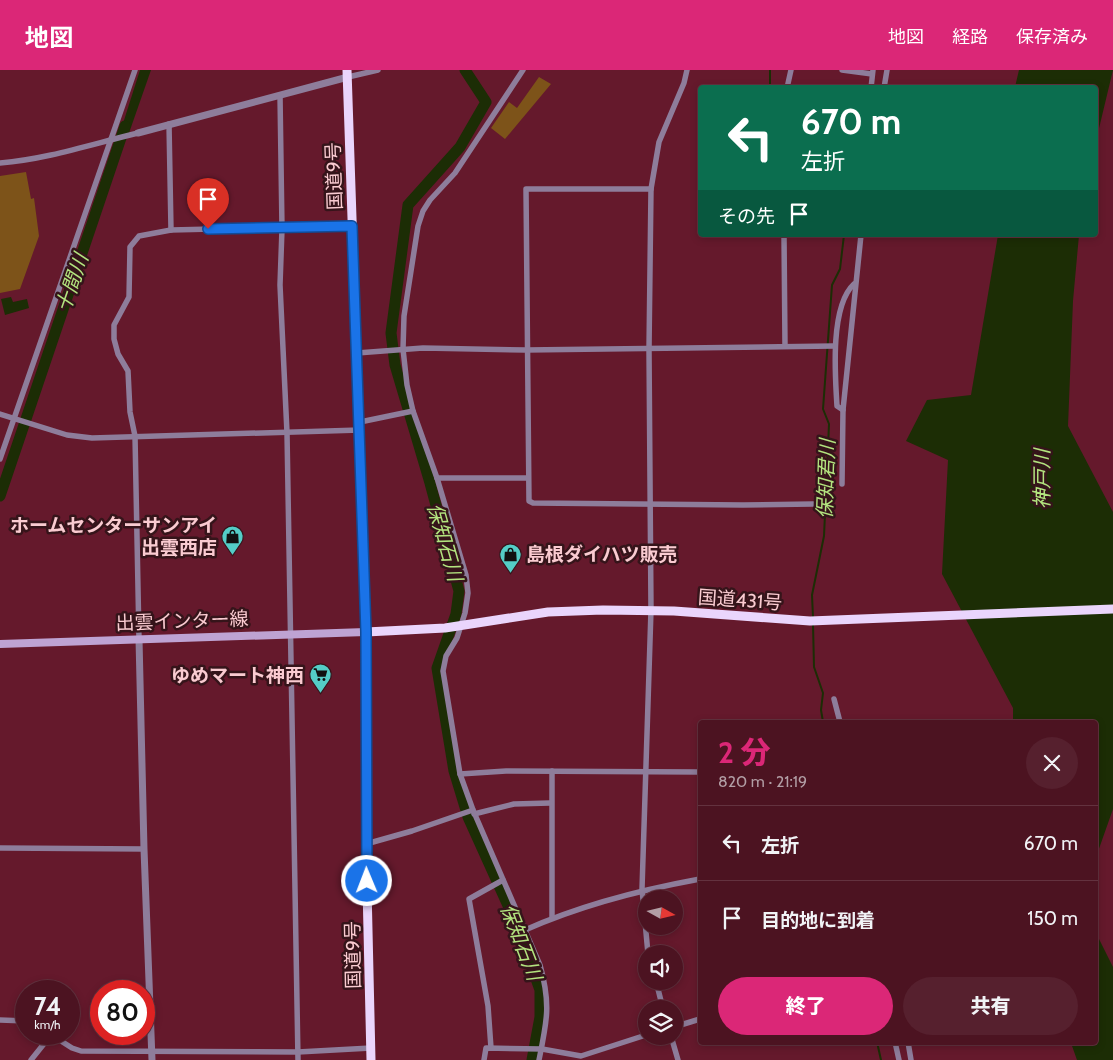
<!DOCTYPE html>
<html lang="ja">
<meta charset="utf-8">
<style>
body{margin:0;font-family:Cabin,"Noto Sans JP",sans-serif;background:#56202e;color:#f1f3f6;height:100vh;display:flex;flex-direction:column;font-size:19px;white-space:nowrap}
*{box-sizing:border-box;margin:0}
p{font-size:16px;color:#b29ea5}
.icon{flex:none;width:28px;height:28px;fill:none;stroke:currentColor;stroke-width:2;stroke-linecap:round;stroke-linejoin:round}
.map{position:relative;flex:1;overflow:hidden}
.side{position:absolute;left:698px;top:650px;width:400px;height:325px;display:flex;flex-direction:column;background:#4c1321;border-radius:5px;box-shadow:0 2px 8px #0003,0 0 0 1px #63323f}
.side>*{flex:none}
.guide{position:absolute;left:698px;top:15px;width:400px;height:152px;border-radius:5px;box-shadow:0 2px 8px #0003,0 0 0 1px #63323f;background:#0b6e4f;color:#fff;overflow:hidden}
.needle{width:32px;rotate:98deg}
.fabs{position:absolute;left:638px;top:820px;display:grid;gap:10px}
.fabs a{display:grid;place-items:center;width:45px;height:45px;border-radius:50%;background:#4c1321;box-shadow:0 2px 8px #0003,0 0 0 1px #63323f;font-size:25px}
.speed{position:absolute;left:15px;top:910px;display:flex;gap:10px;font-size:25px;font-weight:700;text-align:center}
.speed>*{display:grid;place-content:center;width:65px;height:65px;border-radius:50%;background:#4c1321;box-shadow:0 2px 8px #0003,0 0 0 1px #63323f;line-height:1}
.speed small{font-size:12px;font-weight:400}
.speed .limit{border:8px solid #d22;background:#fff;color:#111}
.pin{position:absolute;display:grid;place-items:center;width:42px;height:42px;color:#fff;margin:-51px -21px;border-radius:50% 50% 50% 0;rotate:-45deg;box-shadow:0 0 5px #0007}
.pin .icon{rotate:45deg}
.me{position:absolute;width:55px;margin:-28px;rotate:359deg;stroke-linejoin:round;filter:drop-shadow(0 0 4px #0008)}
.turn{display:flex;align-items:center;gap:18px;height:105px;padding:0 20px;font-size:22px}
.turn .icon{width:65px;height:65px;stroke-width:2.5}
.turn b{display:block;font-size:35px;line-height:42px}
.then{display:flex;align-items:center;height:48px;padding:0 20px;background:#0003;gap:10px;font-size:19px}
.round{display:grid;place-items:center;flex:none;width:52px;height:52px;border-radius:26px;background:#56202e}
.head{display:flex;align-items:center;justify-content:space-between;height:85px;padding:0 20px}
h1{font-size:30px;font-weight:800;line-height:38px;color:#db2777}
.primary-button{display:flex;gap:10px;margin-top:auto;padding:10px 20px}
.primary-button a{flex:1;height:58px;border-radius:30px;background:#db2777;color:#fff;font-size:20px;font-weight:800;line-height:58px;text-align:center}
.primary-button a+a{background:#56202e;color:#f1f3f6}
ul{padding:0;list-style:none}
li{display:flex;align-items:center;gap:15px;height:75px;padding:0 20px;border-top:1px solid #63323f}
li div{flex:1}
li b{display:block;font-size:19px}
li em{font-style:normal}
header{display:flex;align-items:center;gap:30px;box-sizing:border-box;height:70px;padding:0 25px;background:#db2777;color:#fff}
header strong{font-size:24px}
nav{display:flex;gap:28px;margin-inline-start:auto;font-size:18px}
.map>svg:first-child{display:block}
</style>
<header>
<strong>地図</strong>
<nav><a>地図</a><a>経路</a><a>保存済み</a></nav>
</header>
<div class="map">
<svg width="1113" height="990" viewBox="0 0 1113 990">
<rect width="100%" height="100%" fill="#65192c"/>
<g fill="#7d5319">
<polygon points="539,7 551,14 505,69 491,58 509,32 517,38"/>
<polygon points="26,102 31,129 34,128 39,166 20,219 0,223 0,106"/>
</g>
<g fill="#1c2d05">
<polygon points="140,0 151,0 129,63 119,66"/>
<polygon points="1019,0 1113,0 1095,75 1095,18 1015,17"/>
<polygon points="998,165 1079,165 1073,231 1068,356 1113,442 1113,739 1095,790 1095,652 1013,652 1013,638 942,504 948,390 906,371 927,330 971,325"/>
<polygon points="11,227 13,232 27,229 29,238 5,245 1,229"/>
<polygon points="1095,861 1113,897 1113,990 1077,990 1071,973 1095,972"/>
</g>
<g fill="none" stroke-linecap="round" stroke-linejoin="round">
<g stroke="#1c2d05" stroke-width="2">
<polyline points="770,18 770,0"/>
<polyline points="813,547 812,525 824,466 829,354 823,339 832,215 840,199 844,165"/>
<polyline points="813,554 814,597 823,623 821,640 823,652"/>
<polyline points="877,972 881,990"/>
</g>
<g stroke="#1c2d05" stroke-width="11">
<polyline points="465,0 486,32 460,77 408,135 391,263 395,295 430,413 459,521 456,544 437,598 454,701 468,747 515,851 540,920 540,947 532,990"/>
<polyline points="0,426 125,56"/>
</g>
<g stroke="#8e7d9b" stroke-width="5.5">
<path d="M523,0L455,103L430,130L423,141L418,156L404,246L403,279L407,315L413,341L437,408L466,505L468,523L465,543L457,568L446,586L443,601L460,704L473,740L540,895C551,934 547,951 539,990"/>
<polyline points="842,0 872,4"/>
<polyline points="348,7 378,0"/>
<polyline points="787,18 791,0"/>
<polyline points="871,18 873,0"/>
<polyline points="884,18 887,0"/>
<polyline points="280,25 282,159 280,215 287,363 298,990"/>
<polyline points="169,54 171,160"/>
<path d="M0,93C48,89 92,74 138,63"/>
<polyline points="651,119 526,119 529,431 533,433 743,435 813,434"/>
<polyline points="784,165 785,276"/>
<polyline points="357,283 423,278 526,280 834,276"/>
<path d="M843,340L837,336C835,305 830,236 854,214"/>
<polyline points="0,344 67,365 92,368 360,360"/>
<polyline points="360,352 413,341"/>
<polyline points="0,389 135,0"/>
<polyline points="437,408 528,408"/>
<polyline points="842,414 843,340 861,165"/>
<polyline points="139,569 135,366 130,342 128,301 118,284 114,269 114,255 129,227 130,177 139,166 171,160 352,156"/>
<polyline points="834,629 840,652"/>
<polyline points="552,701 552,848"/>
<polyline points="460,704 506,701 700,702"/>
<polyline points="474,744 514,734 550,733"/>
<polyline points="366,774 412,761 473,740"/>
<polyline points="0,778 144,779"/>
<path d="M525,860C581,835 640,820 700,809"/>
<polyline points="648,884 642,819 651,540 649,279 651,119 659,72 684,13 687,0"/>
<polyline points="656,911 663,939"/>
<polyline points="0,950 26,951"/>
<polyline points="674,957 700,949"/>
<polyline points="50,964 72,978 81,981 298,982 371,978"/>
<polyline points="671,966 678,990"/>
<polyline points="895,972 899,990"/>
<polyline points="908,972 911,990"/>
<polyline points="491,978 488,936 469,829 503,810"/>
<polyline points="31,990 51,965"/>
<polyline points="484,990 486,978 542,979 581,986 646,965"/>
</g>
<g stroke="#8e7d9b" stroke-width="7">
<polyline points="138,63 348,7"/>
<polyline points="139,569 144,779 152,990"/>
</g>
<polyline stroke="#bea3d3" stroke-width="8" points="0,574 366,562"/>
<g stroke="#ead5fc" stroke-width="9">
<polyline points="347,0 366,562 366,774 371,990"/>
<polyline points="366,562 445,558 548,542 603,540 674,541 810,551 1113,539"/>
</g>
</g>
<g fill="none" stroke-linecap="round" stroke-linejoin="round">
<defs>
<polyline id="route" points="208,159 352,156 366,562 367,811"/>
</defs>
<use href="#route" stroke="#114b97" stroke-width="12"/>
<use href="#route" stroke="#1a73e8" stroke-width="9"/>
</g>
<defs>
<symbol id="shop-pin" viewBox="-11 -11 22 30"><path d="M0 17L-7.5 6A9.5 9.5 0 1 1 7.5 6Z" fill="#54cdc7" stroke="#35141a"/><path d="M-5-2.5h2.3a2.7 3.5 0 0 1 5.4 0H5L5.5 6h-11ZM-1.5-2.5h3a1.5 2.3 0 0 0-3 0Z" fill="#111"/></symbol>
<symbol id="supermarket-pin" viewBox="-11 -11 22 30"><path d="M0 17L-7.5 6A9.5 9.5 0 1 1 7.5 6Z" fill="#54cdc7" stroke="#35141a"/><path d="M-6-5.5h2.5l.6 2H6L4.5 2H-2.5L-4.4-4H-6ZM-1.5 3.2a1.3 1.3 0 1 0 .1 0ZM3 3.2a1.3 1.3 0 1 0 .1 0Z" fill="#111"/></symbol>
</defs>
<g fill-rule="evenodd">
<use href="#shop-pin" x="220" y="454" width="25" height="34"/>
<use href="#shop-pin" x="498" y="472" width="25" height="34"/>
<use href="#supermarket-pin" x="308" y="592" width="25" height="34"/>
</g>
<g text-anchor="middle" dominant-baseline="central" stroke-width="5" stroke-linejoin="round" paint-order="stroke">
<g font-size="19" fill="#facbd1" stroke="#35141a">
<text transform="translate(334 106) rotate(-92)">国道9号</text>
<text transform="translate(740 530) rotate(4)">国道431号</text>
<text transform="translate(182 551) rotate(-2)">出雲インター線</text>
<text transform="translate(353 885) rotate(-91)">国道9号</text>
</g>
<g font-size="19" font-weight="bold" fill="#facbd1" stroke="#35141a" text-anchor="end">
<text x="217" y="455">ホームセンターサンアイ<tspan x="217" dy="22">出雲西店</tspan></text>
<text x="526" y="484" text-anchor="start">島根ダイハツ販売</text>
<text x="304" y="605">ゆめマート神西</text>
</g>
<g font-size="20" font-style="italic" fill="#b3e47f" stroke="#35141a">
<text transform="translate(72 213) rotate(-71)">十間川</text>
<text transform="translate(826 409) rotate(-88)">保知君川</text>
<text transform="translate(1042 409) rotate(-90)">神戸川</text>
<text transform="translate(445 472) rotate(74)">保知石川</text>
<text transform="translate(521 872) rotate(69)">保知石川</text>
</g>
</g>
</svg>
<div class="fabs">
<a><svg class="needle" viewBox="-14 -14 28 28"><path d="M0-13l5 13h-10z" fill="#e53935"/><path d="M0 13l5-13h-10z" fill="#b29ea5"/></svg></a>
<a><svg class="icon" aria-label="sound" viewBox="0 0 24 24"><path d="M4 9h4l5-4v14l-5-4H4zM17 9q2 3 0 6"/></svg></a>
<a><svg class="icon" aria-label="layers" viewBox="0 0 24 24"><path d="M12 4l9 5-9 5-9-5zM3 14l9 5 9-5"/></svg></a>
</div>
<div class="speed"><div>74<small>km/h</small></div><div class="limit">80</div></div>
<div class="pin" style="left:208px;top:159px;background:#d93025"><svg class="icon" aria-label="arrive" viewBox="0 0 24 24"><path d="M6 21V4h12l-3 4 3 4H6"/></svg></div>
<svg class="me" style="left:367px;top:811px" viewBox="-20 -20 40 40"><circle r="17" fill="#1a73e8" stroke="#fff" stroke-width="3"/><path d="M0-11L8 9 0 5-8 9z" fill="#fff"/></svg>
<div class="guide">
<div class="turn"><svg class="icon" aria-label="left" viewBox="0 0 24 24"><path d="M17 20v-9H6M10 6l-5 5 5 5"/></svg><div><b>670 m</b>左折</div></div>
<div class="then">その先<svg class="icon" aria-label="arrive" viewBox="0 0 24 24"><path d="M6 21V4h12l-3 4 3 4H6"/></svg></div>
</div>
<section class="side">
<div class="head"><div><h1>2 分</h1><p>820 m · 21:19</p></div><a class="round"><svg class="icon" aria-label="close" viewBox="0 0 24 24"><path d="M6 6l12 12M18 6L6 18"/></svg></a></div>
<ul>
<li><svg class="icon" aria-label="left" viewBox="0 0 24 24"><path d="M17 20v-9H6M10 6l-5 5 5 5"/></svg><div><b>左折</b></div><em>670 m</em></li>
<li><svg class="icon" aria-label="arrive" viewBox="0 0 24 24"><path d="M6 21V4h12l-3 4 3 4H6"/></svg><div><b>目的地に到着</b></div><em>150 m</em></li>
</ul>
<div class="primary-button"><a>終了</a><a>共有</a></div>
</section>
</div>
